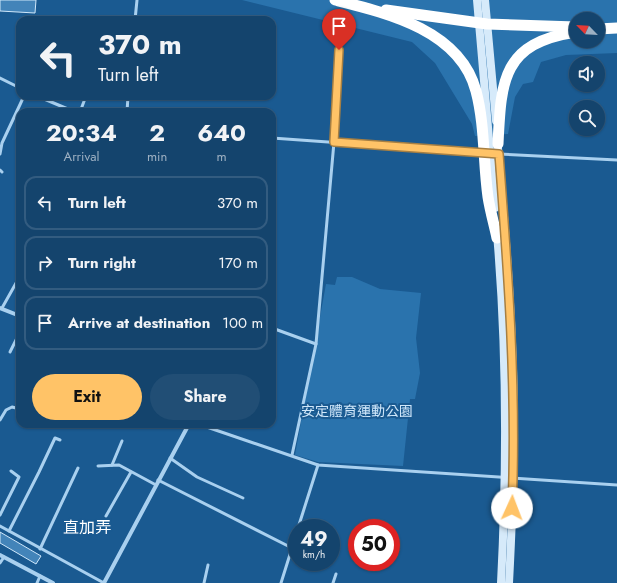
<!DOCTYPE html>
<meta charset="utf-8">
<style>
body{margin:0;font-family:Jost,"Noto Sans TC",sans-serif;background:#214e75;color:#f1f3f6;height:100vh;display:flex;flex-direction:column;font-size:15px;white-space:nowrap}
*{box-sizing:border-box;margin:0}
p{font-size:13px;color:#9db0c2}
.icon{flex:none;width:22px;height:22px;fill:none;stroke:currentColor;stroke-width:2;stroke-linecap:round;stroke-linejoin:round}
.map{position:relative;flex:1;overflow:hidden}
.drawer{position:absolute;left:16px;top:108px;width:260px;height:320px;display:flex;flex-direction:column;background:#14446d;border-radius:12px;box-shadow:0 1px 3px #0004,0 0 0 1px #335c80}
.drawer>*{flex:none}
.banner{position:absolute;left:16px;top:16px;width:260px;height:84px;border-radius:12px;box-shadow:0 1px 3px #0004,0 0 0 1px #335c80;background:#14446d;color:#f1f3f6;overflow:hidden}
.needle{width:26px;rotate:295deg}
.fabs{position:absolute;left:569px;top:12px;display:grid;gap:8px}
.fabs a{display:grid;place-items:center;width:36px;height:36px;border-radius:50%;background:#14446d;box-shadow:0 1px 3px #0004,0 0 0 1px #335c80;font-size:20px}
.speed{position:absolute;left:288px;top:519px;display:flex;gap:8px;font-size:20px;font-weight:700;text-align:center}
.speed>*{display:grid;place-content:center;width:52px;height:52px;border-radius:50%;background:#14446d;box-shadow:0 1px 3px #0004,0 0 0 1px #335c80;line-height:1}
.speed small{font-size:10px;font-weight:400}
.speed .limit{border:6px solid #d22;background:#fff;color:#111}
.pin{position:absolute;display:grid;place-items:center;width:34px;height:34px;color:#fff;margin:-41px -17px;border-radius:50% 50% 50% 0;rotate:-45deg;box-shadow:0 0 4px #0007}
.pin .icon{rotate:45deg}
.me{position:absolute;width:44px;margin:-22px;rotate:2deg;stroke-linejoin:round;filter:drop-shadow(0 0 3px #0008)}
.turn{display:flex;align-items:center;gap:14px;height:84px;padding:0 16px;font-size:18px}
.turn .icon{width:52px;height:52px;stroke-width:2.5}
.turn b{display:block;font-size:28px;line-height:34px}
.eta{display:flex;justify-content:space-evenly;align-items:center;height:68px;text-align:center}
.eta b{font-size:24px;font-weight:700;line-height:28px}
.action{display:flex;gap:8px;margin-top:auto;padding:8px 16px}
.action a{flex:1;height:46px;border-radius:24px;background:#ffc367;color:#111;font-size:16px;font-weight:700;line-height:46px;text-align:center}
.action a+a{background:#214e75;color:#f1f3f6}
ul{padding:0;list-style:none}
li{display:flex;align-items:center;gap:12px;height:54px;margin:0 8px 6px;padding:0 8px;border:2px solid #335c80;border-radius:12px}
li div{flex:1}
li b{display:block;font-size:15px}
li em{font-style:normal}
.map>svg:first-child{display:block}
</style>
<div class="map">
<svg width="617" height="583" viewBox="0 0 617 583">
<rect width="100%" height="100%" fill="#1a5a91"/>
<g fill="#2a73ad" fill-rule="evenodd">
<path d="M242,0H617V53L566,55L541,62L533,82L523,84L515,97L508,134L475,136L472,124L435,63L412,42ZM576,19H598V41H576Z"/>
<polygon points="337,277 352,277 380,289 421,293 416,338 420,373 415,399 410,399 403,466 318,462 295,455 326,284 335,285"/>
</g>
<g fill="#4384b9" stroke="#cfe7fa">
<polygon points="0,0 36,0 35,13 0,11"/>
<polygon points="0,532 41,556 36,564 0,543"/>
</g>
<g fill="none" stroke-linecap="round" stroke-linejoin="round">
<g stroke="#a9d0ef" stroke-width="3">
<polyline points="135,20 137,0"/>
<polyline points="0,78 20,88"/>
<polyline points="37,96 75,112"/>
<polyline points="80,112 86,96"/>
<polyline points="127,112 128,96"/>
<polyline points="272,138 482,153"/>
<polyline points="0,154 2,143 24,96"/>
<polyline points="499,154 617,160"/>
<polyline points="0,170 2,172"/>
<polyline points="2,308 20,276"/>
<polyline points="272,328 316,344"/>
<polyline points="10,352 20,332"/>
<polyline points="0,420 6,410 12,407 20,409"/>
<polyline points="198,424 318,465 617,485"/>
<polyline points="292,455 316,344 334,142 340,35"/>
<polyline points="170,458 197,477 243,498"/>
<polyline points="112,465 122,441"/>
<polyline points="98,466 119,465 156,485"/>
<polyline points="158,480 292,548"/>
<polyline points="0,515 19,477 11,471"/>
<polyline points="106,516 131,472"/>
<polyline points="0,526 104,583"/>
<polyline points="298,528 318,465"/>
<polyline points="9,531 39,472 55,438 60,440"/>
<polyline points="40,549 78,468"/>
<polyline points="0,563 4,557"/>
<polyline points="37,583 40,576"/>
<polyline points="204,583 208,565"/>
<polyline points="281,583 297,532"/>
<polyline points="333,583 336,574"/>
</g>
<g stroke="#a9d0ef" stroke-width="4">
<polyline points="0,308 20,316"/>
<polyline points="0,555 53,583"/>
<polyline points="104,583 189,424"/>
</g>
<g stroke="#d6eafa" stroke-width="8">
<polyline points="477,0 495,208"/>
<polyline points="485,0 496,121"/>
<path d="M497,138C506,230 513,322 514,413C514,470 512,526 509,583"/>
<path d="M497,234C507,350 507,467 501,583"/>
</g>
<g stroke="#fff" stroke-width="11">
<path d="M335,0C387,13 460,30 476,91C485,125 483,161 488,197C490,210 494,224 497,238"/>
<polyline points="386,10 487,24 576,27"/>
<polyline points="598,29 617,28"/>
<path d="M498,144C501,81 502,43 576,32"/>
</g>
</g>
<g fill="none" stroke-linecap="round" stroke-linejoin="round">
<defs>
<path id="route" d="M339,50L334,142L499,154C508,272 517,389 512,508"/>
</defs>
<use href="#route" stroke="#a67f43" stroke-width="10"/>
<use href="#route" stroke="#ffc367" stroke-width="7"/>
</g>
<g text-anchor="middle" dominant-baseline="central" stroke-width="4" stroke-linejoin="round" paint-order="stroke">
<g font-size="14" fill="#cfe7fa" stroke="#1a5a91">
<text x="357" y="411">安定體育運動公園</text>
</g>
<g font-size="16" fill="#fff" stroke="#1a5a91">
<text x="87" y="527">直加弄</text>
</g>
</g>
</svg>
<div class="fabs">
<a><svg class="needle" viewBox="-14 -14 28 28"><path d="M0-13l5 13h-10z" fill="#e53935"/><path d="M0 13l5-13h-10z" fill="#9db0c2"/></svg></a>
<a><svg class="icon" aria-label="sound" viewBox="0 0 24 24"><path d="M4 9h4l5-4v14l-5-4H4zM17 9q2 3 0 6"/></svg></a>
<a><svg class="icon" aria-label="search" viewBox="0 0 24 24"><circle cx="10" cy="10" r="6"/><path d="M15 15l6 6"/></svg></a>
</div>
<div class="speed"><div>49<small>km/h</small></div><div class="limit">50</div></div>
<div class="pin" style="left:339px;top:50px;background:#d93025"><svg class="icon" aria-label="arrive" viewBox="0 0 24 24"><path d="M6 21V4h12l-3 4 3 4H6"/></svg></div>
<svg class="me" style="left:512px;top:508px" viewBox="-20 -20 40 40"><circle r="19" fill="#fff"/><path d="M0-13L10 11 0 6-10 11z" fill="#ffc367"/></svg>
<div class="banner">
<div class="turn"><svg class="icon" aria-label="left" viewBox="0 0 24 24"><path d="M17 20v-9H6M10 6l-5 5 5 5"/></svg><div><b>370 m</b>Turn left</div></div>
</div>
<section class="drawer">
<div class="eta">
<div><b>20:34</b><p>Arrival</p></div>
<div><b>2</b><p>min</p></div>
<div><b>640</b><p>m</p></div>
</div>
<ul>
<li><svg class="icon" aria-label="left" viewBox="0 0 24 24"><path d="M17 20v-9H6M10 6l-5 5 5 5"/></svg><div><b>Turn left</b></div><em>370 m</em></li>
<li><svg class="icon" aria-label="right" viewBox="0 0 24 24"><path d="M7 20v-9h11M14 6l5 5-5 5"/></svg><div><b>Turn right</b></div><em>170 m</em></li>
<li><svg class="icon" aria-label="arrive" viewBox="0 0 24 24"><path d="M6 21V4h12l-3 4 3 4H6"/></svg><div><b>Arrive at destination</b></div><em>100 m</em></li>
</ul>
<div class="action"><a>Exit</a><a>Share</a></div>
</section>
</div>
